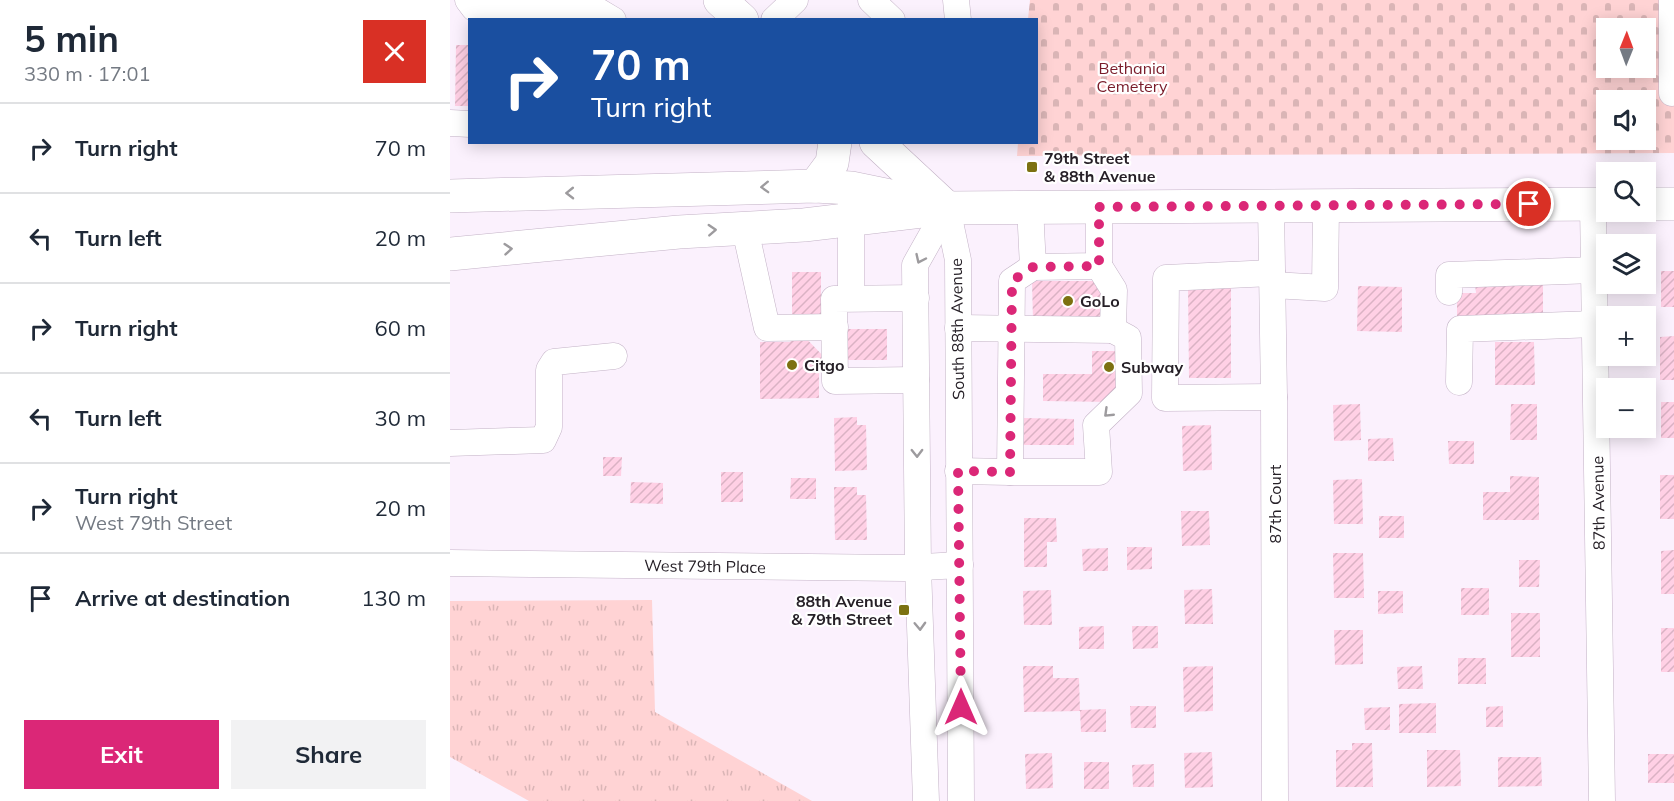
<!DOCTYPE html>
<meta charset="utf-8">
<style>
body{margin:0;font-family:Mulish,sans-serif;background:#f2f2f3;color:#1f2937;height:100vh;display:flex;flex-direction:column;font-size:22px;white-space:nowrap}
*{box-sizing:border-box;margin:0}
p{font-size:20px;color:#747a83}
.icon{flex:none;width:33px;height:33px;fill:none;stroke:currentColor;stroke-width:2;stroke-linecap:round;stroke-linejoin:round}
.map{position:relative;flex:1;overflow:hidden}
.side{display:flex;flex-direction:column;background:#fff;width:450px}
.side>*{flex:none}
.guide{position:absolute;left:18px;top:18px;width:570px;height:126px;border-radius:0px;box-shadow:0 3px 15px #0003;background:#1a4fa0;color:#fff;overflow:hidden}
.needle{width:39px;rotate:1deg}
.fabs{position:absolute;left:1146px;top:18px;display:grid;gap:12px}
.fabs a{display:grid;place-items:center;width:60px;height:60px;border-radius:0px;background:#fff;box-shadow:0 3px 15px #0003;font-size:30px}
.pin{position:absolute;display:grid;place-items:center;width:51px;height:51px;color:#fff;margin:-26px;border:3px solid #fff;border-radius:50%;box-shadow:0 2px 6px #0007}
.me{position:absolute;width:66px;margin:-33px;rotate:0deg;stroke-linejoin:round;filter:drop-shadow(0 0 4px #0008)}
.turn{display:flex;align-items:center;gap:21px;height:126px;padding:0 24px;font-size:27px}
.turn .icon{width:78px;height:78px;stroke-width:2.5}
.turn b{display:block;font-size:42px;line-height:51px}
.round{display:grid;place-items:center;flex:none;width:63px;height:63px;border-radius:0px;background:#f2f2f3}
.summary{display:flex;align-items:center;justify-content:space-between;height:102px;padding:0 24px}
h1{font-size:36px;font-weight:700;line-height:45px}
.primary-button{display:flex;gap:12px;margin-top:auto;padding:12px 24px}
.primary-button a{flex:1;height:69px;border-radius:0px;background:#db2777;color:#fff;font-size:24px;font-weight:700;line-height:69px;text-align:center}
.primary-button a+a{background:#f2f2f3;color:#1f2937}
ul{padding:0;list-style:none}
li{display:flex;align-items:center;gap:18px;height:90px;padding:0 24px;border-top:2px solid #e0e1e3}
li div{flex:1}
li b{display:block;font-size:22px}
li em{font-style:normal}
main{display:flex;flex:1;min-height:0}
.map>svg:first-child{display:block}
</style>
<main>
<section class="side">
<div class="summary"><div><h1>5 min</h1><p>330 m · 17:01</p></div><a class="round" style="background:#d93025;color:#fff"><svg class="icon" aria-label="close" viewBox="0 0 24 24"><path d="M6 6l12 12M18 6L6 18"/></svg></a></div>
<ul>
<li><svg class="icon" aria-label="right" viewBox="0 0 24 24"><path d="M7 20v-9h11M14 6l5 5-5 5"/></svg><div><b>Turn right</b></div><em>70 m</em></li>
<li><svg class="icon" aria-label="left" viewBox="0 0 24 24"><path d="M17 20v-9H6M10 6l-5 5 5 5"/></svg><div><b>Turn left</b></div><em>20 m</em></li>
<li><svg class="icon" aria-label="right" viewBox="0 0 24 24"><path d="M7 20v-9h11M14 6l5 5-5 5"/></svg><div><b>Turn right</b></div><em>60 m</em></li>
<li><svg class="icon" aria-label="left" viewBox="0 0 24 24"><path d="M17 20v-9H6M10 6l-5 5 5 5"/></svg><div><b>Turn left</b></div><em>30 m</em></li>
<li><svg class="icon" aria-label="right" viewBox="0 0 24 24"><path d="M7 20v-9h11M14 6l5 5-5 5"/></svg><div><b>Turn right</b><p>West 79th Street</p></div><em>20 m</em></li>
<li><svg class="icon" aria-label="arrive" viewBox="0 0 24 24"><path d="M6 21V4h12l-3 4 3 4H6"/></svg><div><b>Arrive at destination</b></div><em>130 m</em></li>
</ul>
<div class="primary-button"><a>Exit</a><a>Share</a></div>
</section>
<div class="map">
<svg width="1224" height="801" viewBox="0 0 1224 801">
<defs>
<pattern id="grass-tufts" width="24" height="20" patternUnits="userSpaceOnUse" patternTransform="scale(1.5)"><rect width="24" height="20" fill="#ffd3d4"/><path d="M3 7l-1-3M5 7V3M7 7l1-3M15 17l-1-3M17 17v-4M19 17l1-3" fill="none" stroke="#dab5b6"/></pattern>
<pattern id="cemetery-stones" width="16" height="16" patternUnits="userSpaceOnUse" patternTransform="scale(1.5)"><rect width="16" height="16" fill="#ffd3d4"/><path d="M2 7V4a2 2 0 0 1 4 0v3zM10 15v-3a2 2 0 0 1 4 0v3z" fill="#dab5b6"/></pattern>
<pattern id="building-hatch" width="6" height="6" patternUnits="userSpaceOnUse" patternTransform="scale(1.5)"><rect width="6" height="6" fill="#ffd0e5"/><path d="M-1 1l2-2M0 6l6-6M5 7l2-2" fill="none" stroke="#dab2c4"/></pattern>
</defs>
<rect width="100%" height="100%" fill="#fbf1fd"/>
<polygon fill="url(#grass-tufts)" points="202,600 205,712 362,801 79,801 0,757 0,601"/>
<path fill="url(#cemetery-stones)" fill-rule="evenodd" d="M580,0H1224V153L567,156L568,143L586,142V20L578,19ZM1156,28H1196V68H1156ZM1156,100H1196V140H1156Z"/>
<g fill="url(#building-hatch)">
<polygon points="6,45 20,45 20,106 5,106"/>
<rect x="1211" y="271" width="13" height="36"/>
<rect x="342" y="272" width="29" height="42"/>
<polygon points="582,281 653,281 653,320 583,321"/>
<polygon points="1093,283 1093,317 1007,317 1007,293 1026,293 1025,284"/>
<polygon points="738,286 781,286 781,378 739,378"/>
<polygon points="908,286 952,287 952,332 907,331"/>
<polygon points="393,329 437,329 437,360 394,360"/>
<polygon points="350,332 378,361 369,370 369,398 310,399 310,342 340,342"/>
<polygon points="1224,336 1224,380 1210,380 1210,337"/>
<polygon points="1045,342 1084,342 1085,385 1045,385"/>
<polygon points="642,351 674,351 674,391 661,402 593,401 593,374 642,374"/>
<rect x="1211" y="402" width="13" height="36"/>
<polygon points="910,404 911,440 884,441 883,405"/>
<polygon points="1061,404 1087,404 1087,440 1060,440"/>
<polygon points="407,417 407,425 416,425 417,470 385,471 384,418"/>
<polygon points="574,418 624,419 624,445 573,445"/>
<polygon points="761,425 762,470 733,471 732,426"/>
<polygon points="943,438 944,461 918,461 918,439"/>
<polygon points="998,441 1024,441 1024,464 999,464"/>
<polygon points="153,457 172,457 171,476 153,476"/>
<rect x="271" y="472" width="22" height="30"/>
<rect x="1210" y="475" width="14" height="44"/>
<polygon points="1060,476 1089,477 1089,520 1033,520 1033,492 1060,492"/>
<polygon points="341,478 366,478 366,499 340,499"/>
<polygon points="912,479 913,524 884,524 883,480"/>
<polygon points="181,482 213,483 213,504 180,503"/>
<polygon points="384,487 407,487 407,495 416,495 417,540 385,540"/>
<polygon points="731,511 759,511 760,545 732,546"/>
<rect x="929" y="516" width="25" height="22"/>
<polygon points="574,518 606,518 607,542 597,542 597,567 574,567"/>
<polygon points="677,547 702,547 702,569 677,570"/>
<polygon points="658,548 658,571 633,571 632,549"/>
<polygon points="1224,550 1224,594 1211,594 1211,551"/>
<polygon points="883,553 913,553 914,598 884,598"/>
<polygon points="1069,560 1090,560 1089,587 1069,587"/>
<rect x="1011" y="588" width="28" height="27"/>
<polygon points="762,589 763,624 735,624 734,590"/>
<polygon points="601,590 602,625 574,625 573,591"/>
<polygon points="928,591 953,591 953,613 928,614"/>
<rect x="1061" y="613" width="29" height="44"/>
<polygon points="654,626 654,649 629,649 629,627"/>
<polygon points="682,626 708,626 708,648 683,649"/>
<rect x="1211" y="628" width="13" height="44"/>
<polygon points="884,630 913,630 913,664 885,665"/>
<rect x="1008" y="658" width="28" height="26"/>
<polygon points="573,666 603,666 603,678 629,678 630,711 574,712"/>
<polygon points="763,666 763,711 734,712 733,667"/>
<polygon points="972,666 973,689 948,689 947,667"/>
<polygon points="986,703 986,733 949,733 949,704"/>
<polygon points="680,706 706,706 706,728 681,728"/>
<polygon points="1053,706 1053,727 1036,727 1036,707"/>
<polygon points="940,707 940,730 915,730 914,708"/>
<polygon points="656,709 656,732 631,732 630,710"/>
<polygon points="902,743 922,743 923,787 886,787 886,750 902,750"/>
<polygon points="977,750 1010,750 1011,786 977,787"/>
<polygon points="762,752 763,787 735,788 734,753"/>
<polygon points="602,753 603,788 576,789 575,754"/>
<rect x="1198" y="754" width="26" height="29"/>
<polygon points="1048,757 1091,757 1092,786 1048,787"/>
<rect x="634" y="762" width="25" height="27"/>
<polygon points="704,764 704,787 683,787 682,765"/>
</g>
<g fill="none" stroke-linecap="round" stroke-linejoin="round">
<defs>
<g id="minor">
<polyline points="18,0 24,8 86,13 148,11 163,20"/>
<polyline points="421,0 442,20"/>
<polyline points="506,0 508,20"/>
<polyline points="1222,0 1222,93 1224,92"/>
<polyline points="324,20 345,0"/>
<polyline points="0,123 20,124"/>
<polyline points="401,203 401,298"/>
<polyline points="1143,204 1152,801"/>
<polyline points="821,206 824,397 825,801"/>
<polyline points="580,207 583,267 649,266 649,207"/>
<polyline points="497,208 508,260 511,801"/>
<polyline points="295,229 317,328 385,327"/>
<polyline points="822,273 716,278 715,398 824,397"/>
<polyline points="823,285 875,288 876,206"/>
<polyline points="999,292 999,275 1144,270"/>
<polyline points="508,328 663,330 664,290 649,266"/>
<polyline points="466,380 385,381 384,299 466,298"/>
<polyline points="1009,382 1010,329 1145,324"/>
<polyline points="0,443 93,440 99,427 99,370 104,362 164,356"/>
<polyline points="508,471 560,472 562,281 583,267"/>
<polyline points="560,472 649,472 646,425 679,393 678,338 663,330"/>
<polyline points="0,563 454,568 510,565"/>
<polyline points="476,801 468,567 465,265 497,208"/>
</g>
<g id="major">
<polyline points="270,0 292,20"/>
<polyline points="426,142 497,208"/>
<polyline points="365,186 382,163 385,142"/>
<polyline points="0,196 365,186 401,188 469,202"/>
<polyline points="1196,204 1224,204"/>
<polyline points="0,254 229,232 354,225 497,208 1156,204"/>
</g>
</defs>
<use href="#minor" stroke="#c3b2c6" stroke-width="27"/>
<use href="#major" stroke="#c3b2c6" stroke-width="34"/>
<use href="#minor" stroke="#fff" stroke-width="26"/>
<use href="#major" stroke="#fff" stroke-width="33"/>
</g>
<defs><path id="oneway-chevron" d="M-2-3.5L2.5 0L-2 3.5" fill="none" stroke-width="1.6" stroke-linecap="round" stroke-linejoin="round" transform="scale(1.5)"/></defs>
<g stroke="#9d9b9e">
<use href="#oneway-chevron" transform="translate(315 187) rotate(178)"/>
<use href="#oneway-chevron" transform="translate(120 193) rotate(179)"/>
<use href="#oneway-chevron" transform="translate(262 230) rotate(-3)"/>
<use href="#oneway-chevron" transform="translate(58 249) rotate(-5)"/>
<use href="#oneway-chevron" transform="translate(470 259) rotate(115)"/>
<use href="#oneway-chevron" transform="translate(658 413) rotate(136)"/>
<use href="#oneway-chevron" transform="translate(467 453) rotate(89)"/>
<use href="#oneway-chevron" transform="translate(470 626) rotate(88)"/>
</g>
<g fill="none" stroke-linecap="round" stroke-linejoin="round">
<polyline stroke="#db2777" stroke-width="10" stroke-dasharray="0 18" points="511,707 508,471 560,472 562,281 583,267 649,266 649,207 1079,204"/>
</g>
<g fill="#7c7111" stroke="#fff" stroke-width="2">
<rect x="576" y="161" width="12" height="12" rx="3"/>
<circle cx="618" cy="301" r="6"/>
<circle cx="342" cy="365" r="6"/>
<circle cx="659" cy="367" r="6"/>
<rect x="448" y="604" width="12" height="12" rx="3"/>
</g>
<g text-anchor="middle" dominant-baseline="central" stroke-width="4.5" stroke-linejoin="round" paint-order="stroke">
<g font-size="16" fill="#791b29" stroke="#fff">
<text x="682" y="68">Bethania<tspan x="682" dy="18">Cemetery</tspan></text>
</g>
<g font-size="16" font-weight="bold" fill="#262027" stroke="#fff" text-anchor="start">
<text x="594" y="158">79th Street<tspan x="594" dy="18">&amp; 88th Avenue</tspan></text>
<text x="630" y="301">GoLo</text>
<text x="354" y="365">Citgo</text>
<text x="671" y="367">Subway</text>
<text x="442" y="601" text-anchor="end">88th Avenue<tspan x="442" dy="18">&amp; 79th Street</tspan></text>
</g>
<g font-size="16" fill="#262027" stroke="#fff">
<text transform="translate(507 329) rotate(-91)">South 88th Avenue</text>
<text transform="translate(1148 503) rotate(-91)">87th Avenue</text>
<text transform="translate(825 504) rotate(-90)">87th Court</text>
<text transform="translate(255 566) rotate(1)">West 79th Place</text>
</g>
</g>
</svg>
<div class="fabs">
<a><svg class="needle" viewBox="-14 -14 28 28"><path d="M0-13l5 13h-10z" fill="#e53935"/><path d="M0 13l5-13h-10z" fill="#747a83"/></svg></a>
<a><svg class="icon" aria-label="sound" viewBox="0 0 24 24"><path d="M4 9h4l5-4v14l-5-4H4zM17 9q2 3 0 6"/></svg></a>
<a><svg class="icon" aria-label="search" viewBox="0 0 24 24"><circle cx="10" cy="10" r="6"/><path d="M15 15l6 6"/></svg></a>
<a><svg class="icon" aria-label="layers" viewBox="0 0 24 24"><path d="M12 4l9 5-9 5-9-5zM3 14l9 5 9-5"/></svg></a>
<a>+</a>
<a>−</a>
</div>
<div class="pin" style="left:1079px;top:204px;background:#d93025"><svg class="icon" aria-label="arrive" viewBox="0 0 24 24"><path d="M6 21V4h12l-3 4 3 4H6"/></svg></div>
<svg class="me" style="left:511px;top:707px" viewBox="-20 -20 40 40"><path d="M0-17L14 15 0 8-14 15z" fill="#db2777" stroke="#fff" stroke-width="4"/></svg>
<div class="guide">
<div class="turn"><svg class="icon" aria-label="right" viewBox="0 0 24 24"><path d="M7 20v-9h11M14 6l5 5-5 5"/></svg><div><b>70 m</b>Turn right</div></div>
</div>
</div>
</main>
